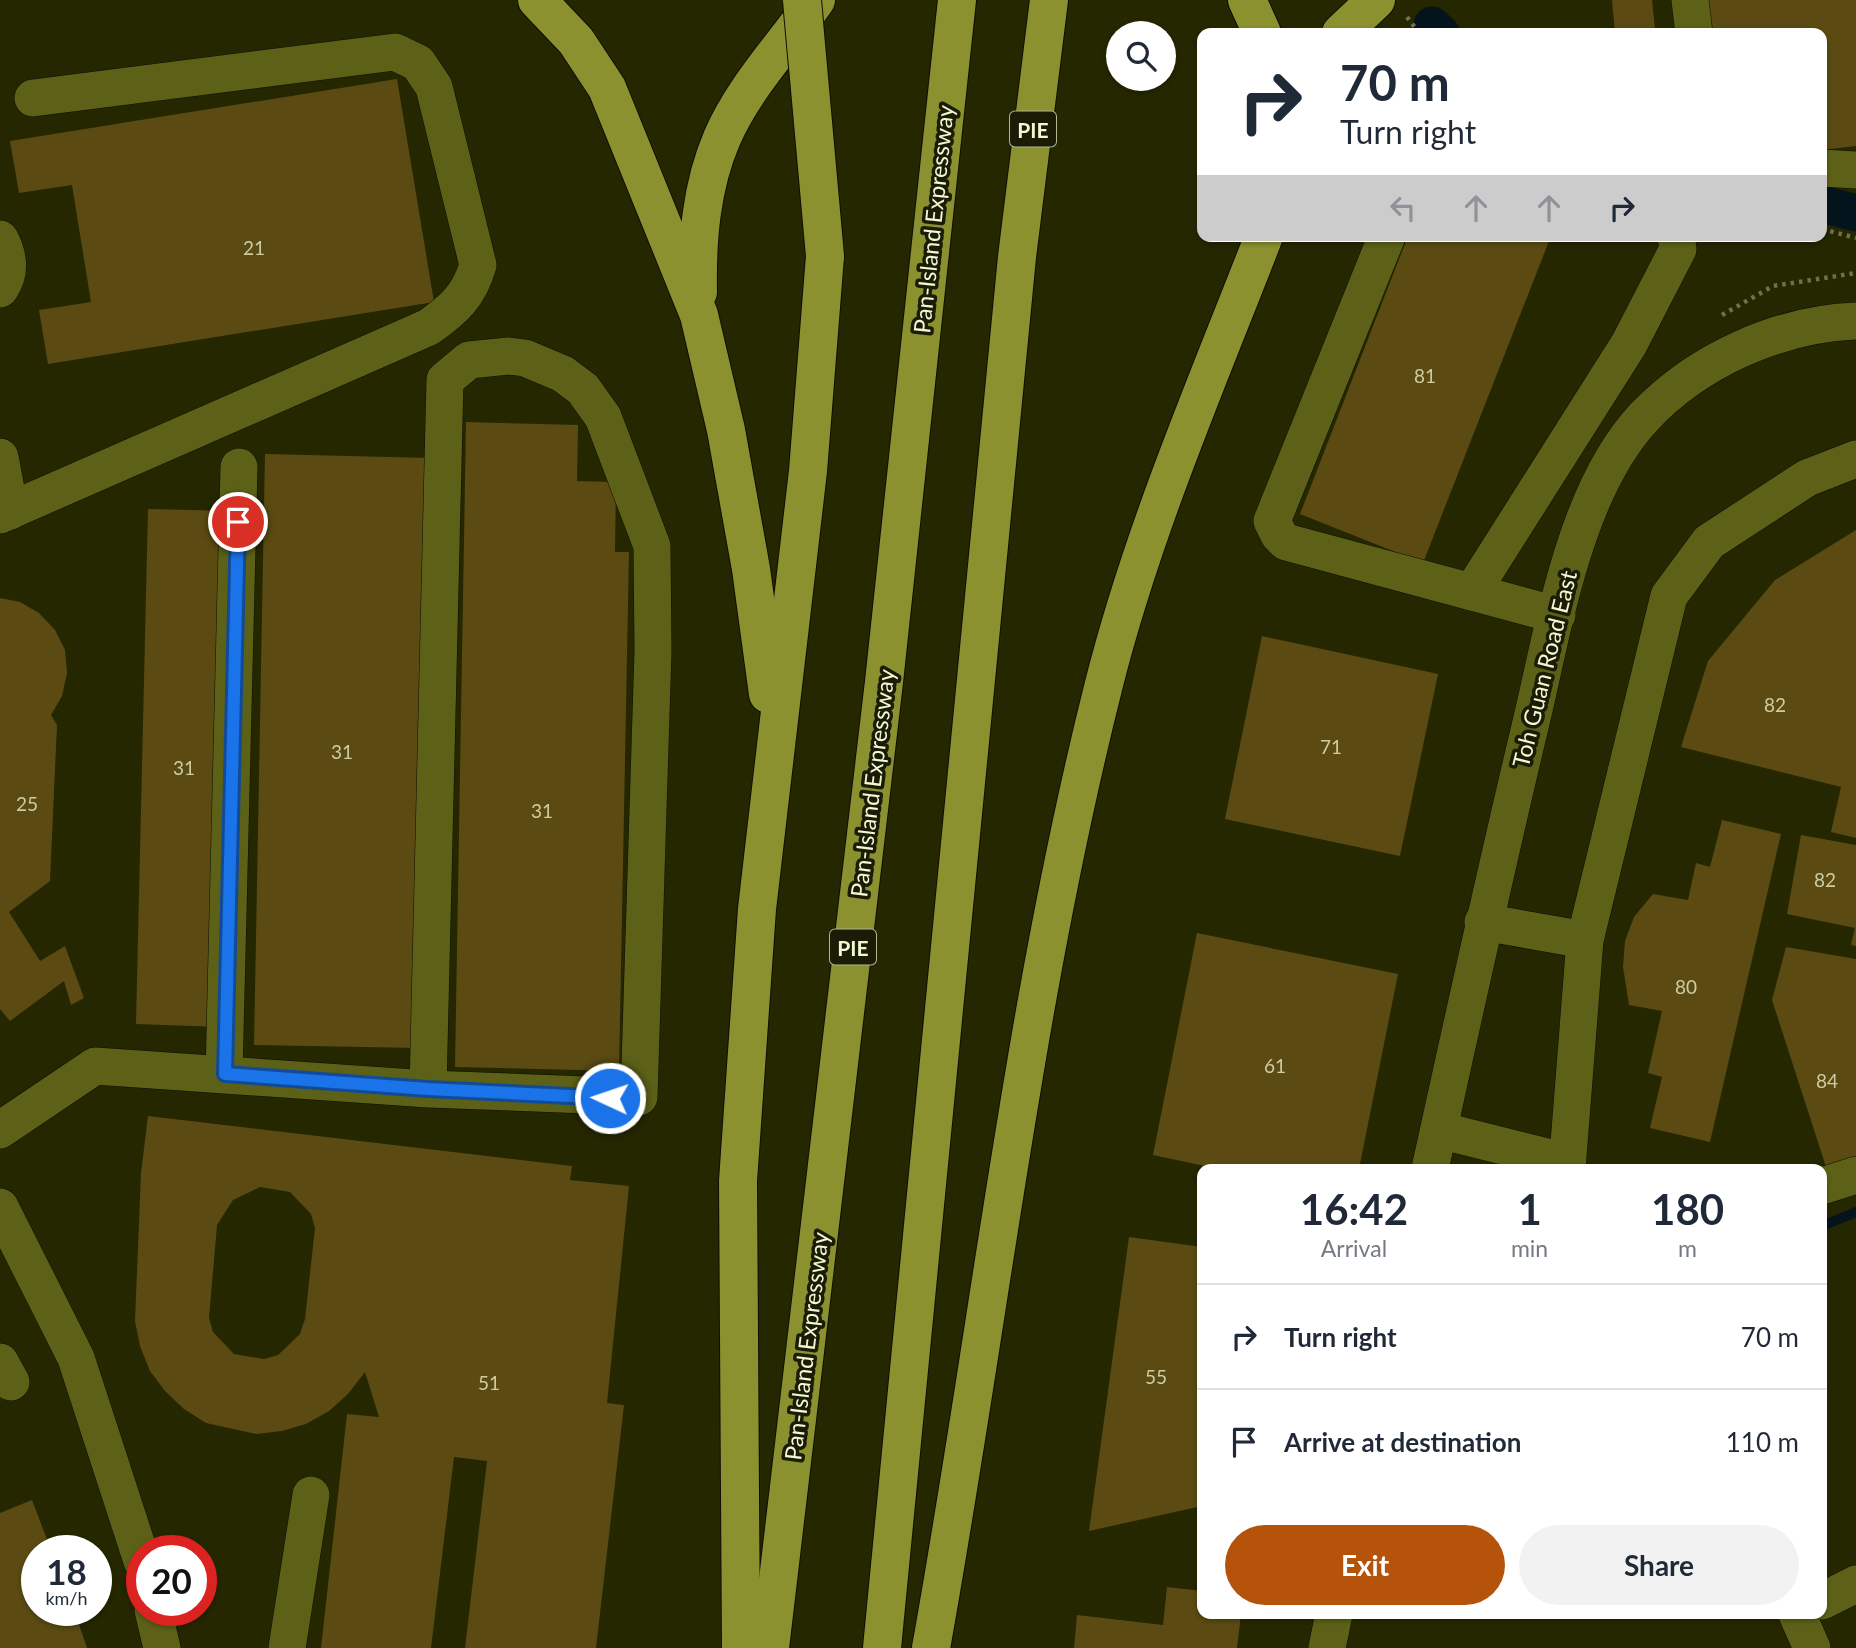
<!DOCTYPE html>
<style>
body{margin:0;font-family:Lato,sans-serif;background:#f2f2f3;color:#1f2937;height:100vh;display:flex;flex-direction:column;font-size:26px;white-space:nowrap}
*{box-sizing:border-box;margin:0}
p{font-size:23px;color:#747a83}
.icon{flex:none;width:38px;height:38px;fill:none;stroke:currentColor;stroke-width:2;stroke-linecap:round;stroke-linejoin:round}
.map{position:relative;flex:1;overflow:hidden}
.sheet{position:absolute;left:1197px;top:1164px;width:630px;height:455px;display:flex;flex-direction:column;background:#fff;border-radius:14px;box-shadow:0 2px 5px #0004}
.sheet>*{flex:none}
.guide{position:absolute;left:1197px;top:28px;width:630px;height:214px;border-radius:14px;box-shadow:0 2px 5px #0004;background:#fff;color:#1f2937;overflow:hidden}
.fabs{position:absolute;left:1106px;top:21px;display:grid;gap:14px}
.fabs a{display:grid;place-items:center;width:70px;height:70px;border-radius:50%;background:#fff;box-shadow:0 2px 5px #0004;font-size:35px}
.speed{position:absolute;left:21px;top:1535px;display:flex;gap:14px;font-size:35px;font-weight:700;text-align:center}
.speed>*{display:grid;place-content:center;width:91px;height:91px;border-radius:50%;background:#fff;box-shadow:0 2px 5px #0004;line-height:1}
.speed small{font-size:18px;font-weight:400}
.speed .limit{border:10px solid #d22;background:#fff;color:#111}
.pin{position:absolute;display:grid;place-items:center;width:60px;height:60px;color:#fff;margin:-30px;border:4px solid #fff;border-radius:50%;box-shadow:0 2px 7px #0007}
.me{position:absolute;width:77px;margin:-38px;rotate:273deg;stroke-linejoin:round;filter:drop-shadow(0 0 5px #0008)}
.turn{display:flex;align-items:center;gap:24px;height:147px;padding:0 28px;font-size:32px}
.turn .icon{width:91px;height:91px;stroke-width:2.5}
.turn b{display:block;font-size:49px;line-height:60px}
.lanes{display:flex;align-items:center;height:66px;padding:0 28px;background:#0003;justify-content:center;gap:35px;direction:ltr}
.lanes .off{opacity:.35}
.eta{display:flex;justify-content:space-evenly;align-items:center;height:119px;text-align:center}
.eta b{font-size:42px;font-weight:700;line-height:49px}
.button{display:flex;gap:14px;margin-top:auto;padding:14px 28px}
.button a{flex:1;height:80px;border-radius:42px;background:#b45309;color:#fff;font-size:28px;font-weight:700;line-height:80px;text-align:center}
.button a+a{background:#f2f2f3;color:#1f2937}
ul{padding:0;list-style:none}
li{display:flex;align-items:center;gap:21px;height:105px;padding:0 28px;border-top:2px solid #e0e1e3}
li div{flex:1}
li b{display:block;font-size:26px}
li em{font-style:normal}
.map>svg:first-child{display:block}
</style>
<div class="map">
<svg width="1856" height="1648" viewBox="0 0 1856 1648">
<rect width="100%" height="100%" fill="#252701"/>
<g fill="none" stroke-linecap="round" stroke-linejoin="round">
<polyline stroke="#04141c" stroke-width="10" points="1822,1226 1856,1212"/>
<g stroke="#04141c" stroke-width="37">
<polyline points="1432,25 1441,33"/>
<polyline points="1822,204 1856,213"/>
</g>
</g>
<g fill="#5b4b12" fill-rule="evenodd">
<polygon points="1612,0 1652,0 1655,29 1615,33"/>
<polygon points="1706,0 1856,0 1856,146 1822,150 1822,33 1710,33"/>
<polygon points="397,79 434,302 48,364 39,310 91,302 72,185 19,193 10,141"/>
<polygon points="1408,236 1551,236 1423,563 1300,514"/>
<polygon points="466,422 578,425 577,481 616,482 615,552 629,552 619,1071 455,1067"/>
<polygon points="265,454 431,458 419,1048 254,1045"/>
<polygon points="148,509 232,511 220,1027 136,1024"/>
<polygon points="1856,530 1856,838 1831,832 1841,787 1681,747 1708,661 1775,580"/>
<polygon points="0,598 20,602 39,613 55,630 65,650 67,673 62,696 51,715 57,725 50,881 9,912 40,961 65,946 84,998 71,1005 64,981 10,1021 0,1009"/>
<polygon points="1262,636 1438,674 1400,856 1225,819"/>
<polygon points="1722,820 1781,834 1710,1142 1650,1128 1662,1077 1648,1073 1662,1011 1629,1005 1623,967 1625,941 1634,917 1653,894 1688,900 1696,863 1710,867"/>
<polygon points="1801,835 1856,845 1856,946 1851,945 1855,928 1787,914"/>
<polygon points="1197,933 1398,974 1359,1169 1219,1169 1153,1155"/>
<polygon points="1786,947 1856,959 1856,1160 1827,1170 1772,1000"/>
<path d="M148,1116L572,1166L570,1180L629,1186L607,1403L624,1405L596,1648H465L487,1461L454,1457L431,1648H321L347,1414L379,1417L365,1372L348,1394L329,1411L306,1424L282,1431L256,1434L206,1423L184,1409L165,1391L150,1371L140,1346L135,1321L141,1173ZM260,1187L290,1192L311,1214L315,1228L305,1319L300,1334L278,1355L264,1359L234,1354L213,1332L209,1318L217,1225L233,1200Z"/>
<polygon points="1129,1237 1202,1247 1202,1506 1089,1531"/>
<polygon points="32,1500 51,1550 37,1550 37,1610 74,1610 87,1648 0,1648 0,1513"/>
<polygon points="1167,1587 1202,1591 1202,1614 1241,1614 1237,1648 1074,1648 1077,1615 1163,1625"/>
</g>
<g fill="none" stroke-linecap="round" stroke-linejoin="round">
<defs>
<g id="minor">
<polyline points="1690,0 1694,33"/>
<polyline points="1822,168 1856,170"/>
<polyline points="1387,236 1272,521 1279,535 1286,542 1557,615"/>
<path d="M0,239C9,256 11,273 0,289"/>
<polyline points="0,457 10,511"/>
<path d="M0,515L429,327C454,309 469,296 478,265L434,87L418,63L395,52L33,98"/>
<polyline points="1472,592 1629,344 1678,249 1676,236"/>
<polyline points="1483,922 1585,940"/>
<polyline points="224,1074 239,467"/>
<polyline points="0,1130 95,1066 428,1089 639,1097 653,651 652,546 603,417 583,389 563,374 525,358 509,356 469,360 445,380 428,1089"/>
<polyline points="1439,1130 1567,1162"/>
<path d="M1430,1169C1462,1023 1494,877 1529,731C1553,633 1573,493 1644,417C1698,360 1779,324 1856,321"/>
<polyline points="1567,1169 1585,940 1669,596 1709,542 1807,478 1856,459"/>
<polyline points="1822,1186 1856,1175"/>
<polyline points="0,1207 76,1358 142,1561"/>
<polyline points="0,1362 11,1382"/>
<polyline points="1822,1601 1856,1584"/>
<polyline points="153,1610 162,1648"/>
<polyline points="1797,1614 1812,1648"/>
<polyline points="287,1648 311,1495"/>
<polyline points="1327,1648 1334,1614"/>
</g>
<g id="highway">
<polyline points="537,0 576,41 607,88 699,315 726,430 751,569 768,694"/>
<polyline points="1247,0 1262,33"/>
<polyline points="1341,33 1376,0"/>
<path d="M698,292C697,240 701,187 722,138C744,87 785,45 816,0"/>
<polyline points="741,1648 738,1181 757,909 808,471 825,256"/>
<polyline points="770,1648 884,682 957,0"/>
<polyline points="882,1648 1017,257 1049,0"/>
<path d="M931,1648C989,1327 1024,1000 1104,684C1143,530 1207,383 1264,236"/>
</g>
</defs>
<use href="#minor" stroke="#0e0f00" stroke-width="38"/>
<use href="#highway" stroke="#0e0f00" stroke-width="40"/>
<g stroke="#6e714c" stroke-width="4.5" stroke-dasharray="3.5 5" stroke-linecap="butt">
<polyline points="1407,17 1419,33"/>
<polyline points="1822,229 1856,238"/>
<polyline points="1722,315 1773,286 1856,273"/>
</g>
<use href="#minor" stroke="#5d6117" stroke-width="37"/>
<use href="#highway" stroke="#8b912f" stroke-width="38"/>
<defs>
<polyline id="highway-bridge" points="802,0 825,256"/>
</defs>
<use href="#highway-bridge" stroke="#0e0f00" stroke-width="40" stroke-linecap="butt"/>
<use href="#highway-bridge" stroke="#8b912f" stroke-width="38"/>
</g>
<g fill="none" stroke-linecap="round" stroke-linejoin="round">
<defs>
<polyline id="route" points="238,522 225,1074 428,1089 610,1098"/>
</defs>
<use href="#route" stroke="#114b97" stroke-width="18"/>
<use href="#route" stroke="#1a73e8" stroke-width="12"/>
</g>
<g text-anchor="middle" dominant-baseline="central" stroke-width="7" stroke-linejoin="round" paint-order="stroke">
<g font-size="19" fill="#cdcda4">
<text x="254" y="247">21</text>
<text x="1425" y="375">81</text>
<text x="1775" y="704">82</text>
<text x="1331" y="746">71</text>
<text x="342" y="751">31</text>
<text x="184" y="767">31</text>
<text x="27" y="803">25</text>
<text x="542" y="810">31</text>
<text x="1825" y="879">82</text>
<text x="1686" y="986">80</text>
<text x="1275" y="1065">61</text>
<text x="1827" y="1080">84</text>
<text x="1156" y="1376">55</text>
<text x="489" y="1382">51</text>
</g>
<g fill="#1b1c06" stroke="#b2b696" stroke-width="2">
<rect x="1010" y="111.5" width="46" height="35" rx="5"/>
<rect x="830" y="929.5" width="46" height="35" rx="5"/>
</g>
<g font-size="21" font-weight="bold" fill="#f3f8d4">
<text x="1033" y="129">PIE</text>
<text x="853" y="947">PIE</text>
</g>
<g font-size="23" fill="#f3f8d4" stroke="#1b1c06">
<text transform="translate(933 219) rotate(-84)">Pan-Island Expressway</text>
<text transform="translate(1544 669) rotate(-76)">Toh Guan Road East</text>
<text transform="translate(872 783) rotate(-83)">Pan-Island Expressway</text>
<text transform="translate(806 1346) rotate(-83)">Pan-Island Expressway</text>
</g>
</g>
</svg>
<div class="fabs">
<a><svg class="icon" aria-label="search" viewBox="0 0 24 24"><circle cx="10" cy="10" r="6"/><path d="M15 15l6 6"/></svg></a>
</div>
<div class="speed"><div>18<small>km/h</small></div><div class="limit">20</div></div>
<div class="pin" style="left:238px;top:522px;background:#d93025"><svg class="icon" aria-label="arrive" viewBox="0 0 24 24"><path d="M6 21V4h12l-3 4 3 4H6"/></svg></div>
<svg class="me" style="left:610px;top:1098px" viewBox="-20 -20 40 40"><circle r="17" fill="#1a73e8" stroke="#fff" stroke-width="3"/><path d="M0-11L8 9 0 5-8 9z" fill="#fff"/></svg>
<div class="guide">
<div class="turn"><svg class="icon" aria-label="right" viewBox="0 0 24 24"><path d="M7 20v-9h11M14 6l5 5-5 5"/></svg><div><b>70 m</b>Turn right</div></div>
<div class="lanes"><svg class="icon off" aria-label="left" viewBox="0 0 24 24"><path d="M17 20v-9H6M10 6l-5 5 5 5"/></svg><svg class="icon off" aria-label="ahead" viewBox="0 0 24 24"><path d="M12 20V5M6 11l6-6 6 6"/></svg><svg class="icon off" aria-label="ahead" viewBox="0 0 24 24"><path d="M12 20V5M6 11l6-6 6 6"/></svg><svg class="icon" aria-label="right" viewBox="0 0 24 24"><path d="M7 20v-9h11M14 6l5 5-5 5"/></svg></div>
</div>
<section class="sheet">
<div class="eta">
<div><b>16:42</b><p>Arrival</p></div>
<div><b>1</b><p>min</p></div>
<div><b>180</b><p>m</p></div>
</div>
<ul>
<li><svg class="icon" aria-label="right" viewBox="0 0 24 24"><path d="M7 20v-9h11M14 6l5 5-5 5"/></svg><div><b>Turn right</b></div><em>70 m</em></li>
<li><svg class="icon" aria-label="arrive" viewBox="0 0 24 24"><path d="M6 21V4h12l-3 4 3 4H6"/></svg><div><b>Arrive at destination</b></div><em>110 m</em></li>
</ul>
<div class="button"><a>Exit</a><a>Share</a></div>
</section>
</div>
